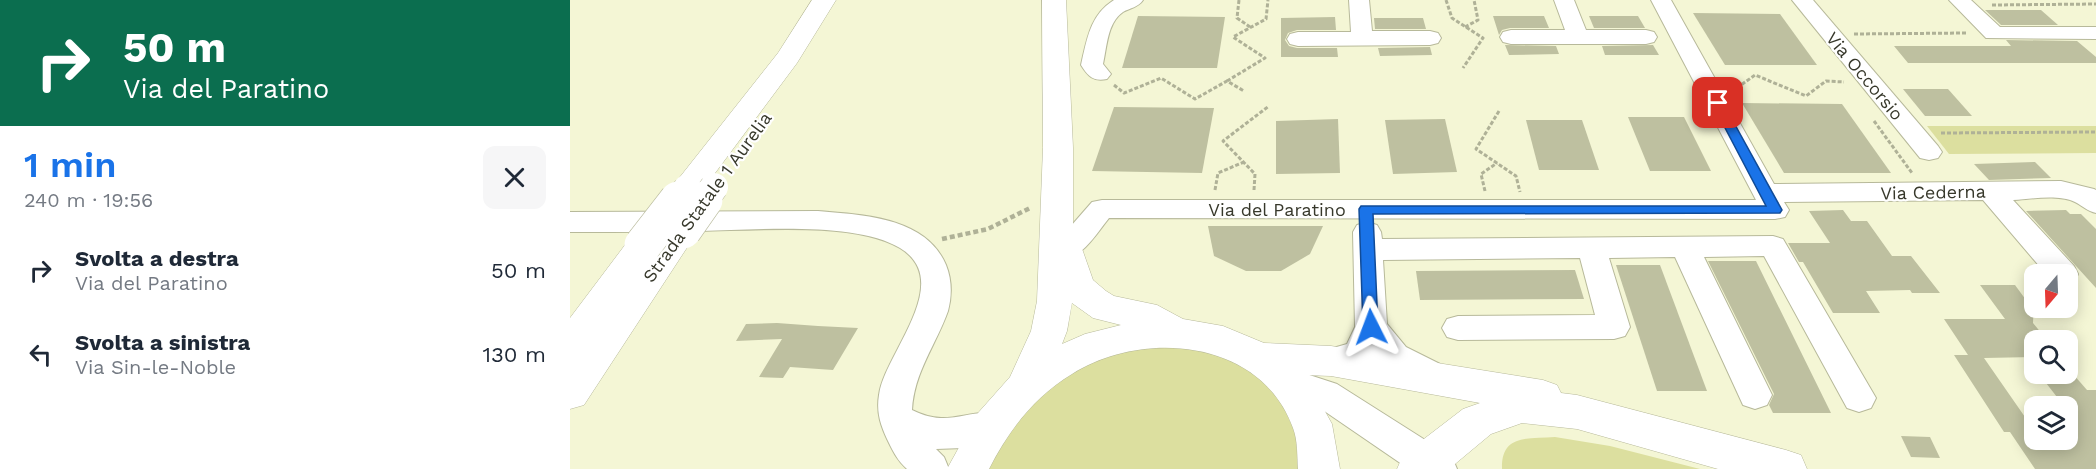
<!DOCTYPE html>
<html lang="it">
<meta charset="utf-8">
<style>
body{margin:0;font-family:"Work Sans",sans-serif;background:#f6f6f7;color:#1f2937;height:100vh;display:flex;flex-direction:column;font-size:22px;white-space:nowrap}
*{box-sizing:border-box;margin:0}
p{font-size:20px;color:#747a83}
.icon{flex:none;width:33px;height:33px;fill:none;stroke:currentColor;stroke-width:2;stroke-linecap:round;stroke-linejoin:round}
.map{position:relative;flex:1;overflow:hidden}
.drawer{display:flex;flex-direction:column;background:#fff;width:570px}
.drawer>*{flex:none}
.banner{background:#0b6e4f;color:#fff;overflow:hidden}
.needle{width:39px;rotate:199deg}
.controls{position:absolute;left:1454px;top:264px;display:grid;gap:12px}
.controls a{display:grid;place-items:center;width:54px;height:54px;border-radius:12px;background:#fff;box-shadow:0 3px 15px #0003;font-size:30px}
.pin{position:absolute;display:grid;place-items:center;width:51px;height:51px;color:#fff;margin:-26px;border-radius:12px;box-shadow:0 3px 9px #0006}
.me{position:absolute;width:66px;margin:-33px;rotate:357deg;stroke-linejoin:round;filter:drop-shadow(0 0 4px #0008)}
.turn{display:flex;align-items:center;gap:21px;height:126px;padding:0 24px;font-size:27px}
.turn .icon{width:78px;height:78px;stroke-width:2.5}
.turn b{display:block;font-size:42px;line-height:51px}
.round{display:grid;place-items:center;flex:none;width:63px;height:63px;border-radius:12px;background:#f6f6f7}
.overview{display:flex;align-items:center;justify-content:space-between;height:102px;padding:0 24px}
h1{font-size:36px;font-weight:600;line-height:45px;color:#1a73e8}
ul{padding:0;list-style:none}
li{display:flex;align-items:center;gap:18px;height:84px;padding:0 24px}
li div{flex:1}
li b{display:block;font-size:22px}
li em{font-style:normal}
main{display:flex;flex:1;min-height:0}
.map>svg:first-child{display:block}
</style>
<main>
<section class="drawer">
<div class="banner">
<div class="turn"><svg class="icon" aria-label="right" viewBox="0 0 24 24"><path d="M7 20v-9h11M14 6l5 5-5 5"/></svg><div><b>50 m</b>Via del Paratino</div></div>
</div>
<div class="overview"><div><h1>1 min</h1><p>240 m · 19:56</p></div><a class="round"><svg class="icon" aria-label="close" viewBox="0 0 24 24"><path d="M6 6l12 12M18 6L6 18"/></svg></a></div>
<ul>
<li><svg class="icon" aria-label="right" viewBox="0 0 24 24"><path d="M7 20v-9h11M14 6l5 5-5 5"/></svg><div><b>Svolta a destra</b><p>Via del Paratino</p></div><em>50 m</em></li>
<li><svg class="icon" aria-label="left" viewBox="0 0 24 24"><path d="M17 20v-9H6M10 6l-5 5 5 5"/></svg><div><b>Svolta a sinistra</b><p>Via Sin-le-Noble</p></div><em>130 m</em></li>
</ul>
</section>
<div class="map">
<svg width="1526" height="469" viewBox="0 0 1526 469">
<rect width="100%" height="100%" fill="#f4f6d5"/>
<g fill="#dcdf9f">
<polygon points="1357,126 1526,126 1526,153 1379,154"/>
<polygon points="574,342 661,355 709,396 726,435 728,469 413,469 420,451 484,376"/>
<path d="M985,437L1040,446L1130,469H932C931,434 958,439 985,437Z"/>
</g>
<g fill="#bec0a0">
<polygon points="1415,10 1471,10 1488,25 1431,25"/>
<polygon points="1123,13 1210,14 1247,65 1155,65"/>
<polygon points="568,16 655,17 647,68 552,68"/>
<polygon points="923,16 974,16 979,28 940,28 932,30 929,35"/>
<polygon points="1019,16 1068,16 1075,28 1024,28"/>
<polygon points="765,17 766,30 727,30 718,33 715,40 719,46 727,48 767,48 768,57 711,57 711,18"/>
<polygon points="804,18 853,18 856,29 805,29"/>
<polygon points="1436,40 1507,41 1526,57 1526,63 1338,63 1324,46 1441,46"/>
<polygon points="935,45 986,46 989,54 939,55"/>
<polygon points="1083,45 1089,55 1035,55 1032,46"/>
<polygon points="860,47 862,55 810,56 808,48"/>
<polygon points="1333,89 1378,89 1402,116 1355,116"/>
<polygon points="1172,103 1272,104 1321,173 1214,173"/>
<polygon points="544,107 644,108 632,173 522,171"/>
<polygon points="1058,117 1114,117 1141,171 1080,171"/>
<polygon points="768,119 770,173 706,174 706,121"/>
<polygon points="875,119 887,172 823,174 815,120"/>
<polygon points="956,120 1012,120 1029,170 969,170"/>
<polygon points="1465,162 1481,178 1419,180 1404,164"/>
<polygon points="1273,210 1281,221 1297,221 1322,256 1341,256 1370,293 1342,293 1340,290 1296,291 1310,313 1263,313 1233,262 1229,262 1218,243 1260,243 1239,211"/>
<polygon points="1496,210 1500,214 1511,214 1526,229 1526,288 1456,211"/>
<polygon points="638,226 753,226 740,254 711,271 676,271 644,256"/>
<polygon points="1138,261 1186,261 1261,413 1203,413 1199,405 1204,394"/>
<polygon points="1046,265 1090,265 1137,391 1087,391"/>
<polygon points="1005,270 1014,299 850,300 846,271"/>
<polygon points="1410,285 1445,285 1456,300 1464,300 1463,323 1477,340 1464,340 1464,357 1414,358 1464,430 1464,440 1497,440 1497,406 1494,406 1469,374 1503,374 1517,390 1526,390 1526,469 1465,469 1440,432 1434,432 1384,355 1398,355 1374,319 1435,319"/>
<polygon points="207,323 248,326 288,328 263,370 220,367 213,378 189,377 212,339 166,341 176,324"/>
<polygon points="1331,436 1360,437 1370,458 1341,457"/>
</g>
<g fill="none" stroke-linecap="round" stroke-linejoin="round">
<defs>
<g id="minor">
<path d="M544,0H573C569,7 560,8 553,12C537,23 537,47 533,64L541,74L537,79C523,82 518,76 511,65C517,39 520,15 544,0Z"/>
<polygon points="779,0 799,0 802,31 860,31 868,33 871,38 868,43 860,45 728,46 720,44 717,39 720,34 728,32 781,32"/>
<polygon points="984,0 1004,0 1016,30 1076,30 1084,32 1087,37 1084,42 1076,44 941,44 933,42 930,37 933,32 941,30 995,30"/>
<path d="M1081,0H1101L1204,184L1491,181L1524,189L1526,190V213C1517,211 1513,206 1505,202C1488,194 1462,199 1443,200L1504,266L1508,274L1504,282L1497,284V274H1476L1413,200L1214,202L1219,210L1215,217L1205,219L539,218C525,235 509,265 485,257L480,250L522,202L532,200H1186Z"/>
<polygon points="1222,0 1243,0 1368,146 1372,152 1368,158 1359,160 1350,158"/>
<polygon points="1379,0 1401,0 1430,27 1526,27 1526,39 1416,38"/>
<path d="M248,211C293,215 356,217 376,265C382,280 382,296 378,311C366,345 344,372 342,410C381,430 401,405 431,416L437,427L431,438L393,448L366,449L374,457L379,469H337C328,461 324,453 319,443C311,427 306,413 309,395C314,354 386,282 330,248C285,221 185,230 132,231C88,232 44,232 0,232V212Z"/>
<path d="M797,222L807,225L811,232L812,239L1203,236L1213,239L1306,398L1301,408L1289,412L1277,408L1194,256L1134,257L1202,395L1197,405L1185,409L1173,405L1105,257L1039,258L1060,327L1055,336L1044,339L888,340L877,337L872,328L877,319L888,316L1025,315L1010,258L813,260L817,324L836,347L870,364L875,374L870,384C865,385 860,388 856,387C840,385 814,367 804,355L800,364C783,370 766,376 749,370L745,361L749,352L777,344L785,327L783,232L787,225Z"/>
<polygon points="718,368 767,384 882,457 887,469 839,469 744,404 706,392 701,382 706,372"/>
</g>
<path id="major" d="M472,0H496L503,148V234L510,243L523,280L536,291L544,296L587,305L613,319L653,326L694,343L761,346L973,380L987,385L991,393L1007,395L1216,450L1231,455L1237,469H1148L1007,429L952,423L921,434L879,469H827L833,455L893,409L910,403L761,376L735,375L762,424L770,469H728C727,456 728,441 723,428C691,339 573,329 502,374C464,397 439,430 419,469H377L408,413L440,377L461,331L467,301L473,148ZM502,303L523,318L551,325L515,334L492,344L497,331Z"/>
<g id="highway">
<polygon points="242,0 266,0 227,63 128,196 117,199 106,196 101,189 106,182 208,53"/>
<polygon points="103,231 115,235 120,243 14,405 0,409 0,318 61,237 73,233 85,237 87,240 91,235"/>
</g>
</defs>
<use href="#minor" stroke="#b7b99a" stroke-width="2"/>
<use href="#major" stroke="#b7b99a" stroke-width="1"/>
<use href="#highway" stroke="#b7b99a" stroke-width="1"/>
<g stroke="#afb197" stroke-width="3" stroke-dasharray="4 2" stroke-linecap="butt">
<polyline points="669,0 667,18 680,27"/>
<polyline points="876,0 882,18 913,38 893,68"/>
<polyline points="1422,5 1526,4"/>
<polyline points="895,27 908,20 904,0"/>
<polyline points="1284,34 1397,33"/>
<polyline points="657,81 695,58 663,37 696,19 698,0"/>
<polyline points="544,85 554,93 591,78 625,99 657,81 674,91"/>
<polyline points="1160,85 1171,85 1185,75 1236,96 1256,81 1274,82"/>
<polyline points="929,111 906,149 946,176 950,192"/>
<polyline points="1304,121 1342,173"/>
<polyline points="1371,133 1526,132"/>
<polyline points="645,190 648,173 674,162"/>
<polyline points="684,190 685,174 653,141 699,106"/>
<polyline points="915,191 911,174 927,163"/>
</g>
<polyline stroke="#afb197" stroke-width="4.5" stroke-dasharray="5 3" stroke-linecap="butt" points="372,239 418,229 460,208"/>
<use href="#minor" fill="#fff" fill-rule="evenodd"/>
<use href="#major" fill="#fff" fill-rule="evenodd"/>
<use href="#highway" fill="#fff" fill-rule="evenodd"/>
<defs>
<g id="highway-bridge-far1">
<polyline points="107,202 117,189"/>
<polyline points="133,202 144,187"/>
</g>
<g id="highway-bridge">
<polyline points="113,230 134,200"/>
<polyline points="73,245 108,200"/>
</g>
</defs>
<use href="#highway-bridge-far1" stroke="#b7b99a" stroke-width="29" stroke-linecap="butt"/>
<use href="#highway-bridge" stroke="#b7b99a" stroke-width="38" stroke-linecap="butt"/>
<use href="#highway-bridge-far1" stroke="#fff" stroke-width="28"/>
<use href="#highway-bridge" stroke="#fff" stroke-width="37"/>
</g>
<polygon fill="#1a73e8" stroke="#114b97" stroke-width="1.5" points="1148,100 1153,103 1212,210 1210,213 803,214 808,327 806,331 795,331 793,327 789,209 791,206 1196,206 1142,103"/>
<g text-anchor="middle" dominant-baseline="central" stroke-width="4.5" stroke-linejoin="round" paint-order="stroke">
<g font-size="18" fill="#37382b" stroke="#fff">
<text transform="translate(1295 76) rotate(50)">Via Occorsio</text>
<text transform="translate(1363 192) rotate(-1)">Via Cederna</text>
<text transform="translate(137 197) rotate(-54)">Strada Statale 1 Aurelia</text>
<text x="707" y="209">Via del Paratino</text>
</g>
</g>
</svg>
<div class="controls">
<a><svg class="needle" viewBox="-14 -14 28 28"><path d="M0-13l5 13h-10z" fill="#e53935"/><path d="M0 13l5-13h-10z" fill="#747a83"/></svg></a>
<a><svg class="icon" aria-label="search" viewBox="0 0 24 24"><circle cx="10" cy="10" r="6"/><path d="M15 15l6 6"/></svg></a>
<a><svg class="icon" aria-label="layers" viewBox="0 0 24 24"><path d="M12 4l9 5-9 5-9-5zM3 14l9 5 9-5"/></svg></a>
</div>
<div class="pin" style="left:1148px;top:103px;background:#d93025"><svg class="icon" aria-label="arrive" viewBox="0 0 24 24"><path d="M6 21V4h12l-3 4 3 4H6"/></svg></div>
<svg class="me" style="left:801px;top:327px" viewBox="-20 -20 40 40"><path d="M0-17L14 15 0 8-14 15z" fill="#1a73e8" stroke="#fff" stroke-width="4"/></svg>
</div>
</main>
